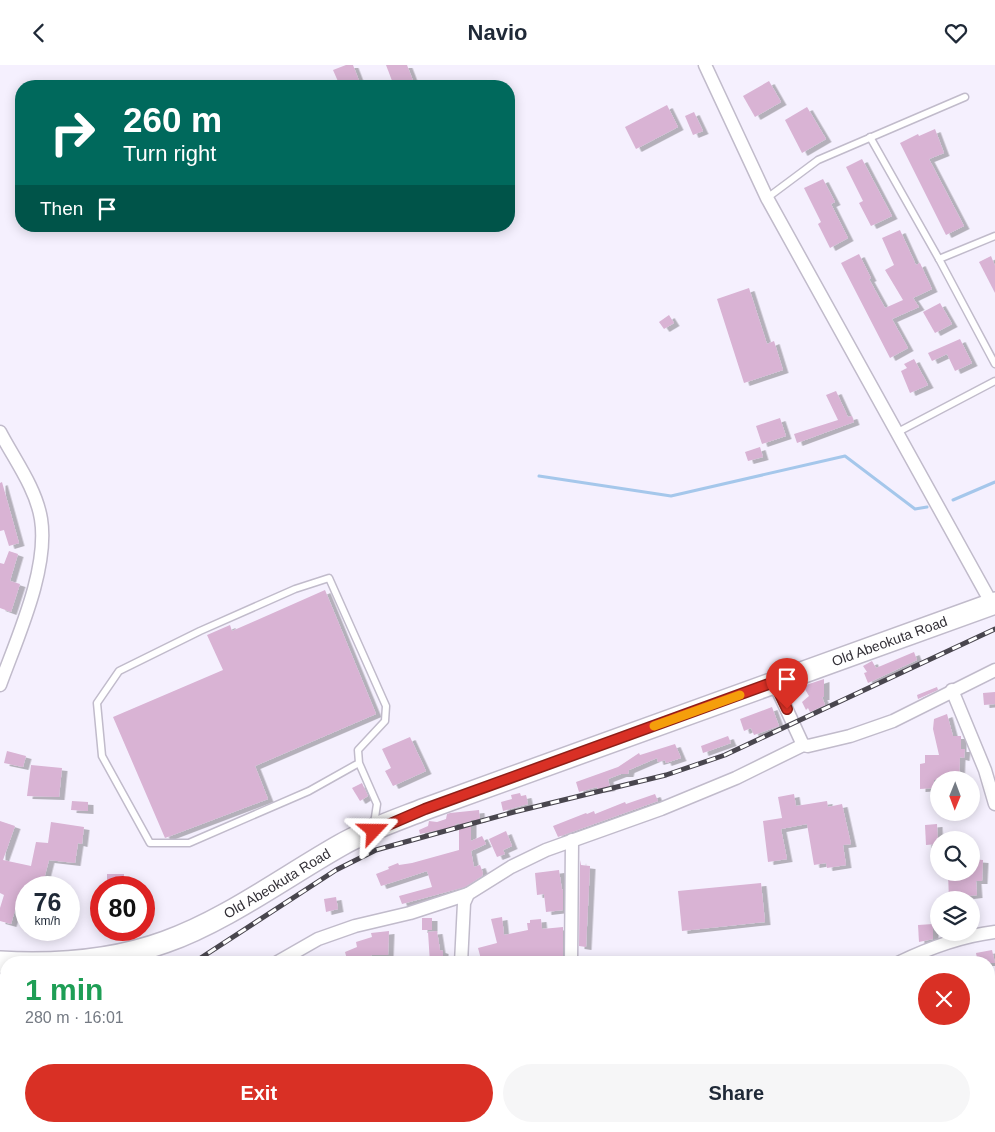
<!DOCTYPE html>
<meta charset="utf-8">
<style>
body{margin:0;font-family:Arial,sans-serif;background:#f6f6f7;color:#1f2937;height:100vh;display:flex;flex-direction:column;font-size:19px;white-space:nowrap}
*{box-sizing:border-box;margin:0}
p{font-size:16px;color:#747a83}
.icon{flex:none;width:28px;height:28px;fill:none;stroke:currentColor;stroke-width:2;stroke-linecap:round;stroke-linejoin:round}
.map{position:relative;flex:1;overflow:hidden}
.side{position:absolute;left:0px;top:891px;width:995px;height:176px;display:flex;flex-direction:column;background:#fff;border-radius:20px 20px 0 0;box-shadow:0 2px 12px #0003}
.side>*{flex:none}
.banner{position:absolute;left:15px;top:15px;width:500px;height:152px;border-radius:20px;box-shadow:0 2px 12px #0003;background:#00695c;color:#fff;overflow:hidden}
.needle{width:32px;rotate:181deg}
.buttons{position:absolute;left:930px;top:706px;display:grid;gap:10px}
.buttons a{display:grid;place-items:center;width:50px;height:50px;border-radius:50%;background:#fff;box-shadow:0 2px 12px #0003;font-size:25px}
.speed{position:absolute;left:15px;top:811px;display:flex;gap:10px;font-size:25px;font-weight:700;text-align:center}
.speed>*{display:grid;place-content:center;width:65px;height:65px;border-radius:50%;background:#fff;box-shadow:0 2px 12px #0003;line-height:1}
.speed small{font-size:12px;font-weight:400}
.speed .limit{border:8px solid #d22;background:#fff;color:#111}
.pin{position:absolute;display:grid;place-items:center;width:42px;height:42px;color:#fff;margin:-51px -21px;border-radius:50% 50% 50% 0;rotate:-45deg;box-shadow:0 0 5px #0007}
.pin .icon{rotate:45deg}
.me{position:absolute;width:55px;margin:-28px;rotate:67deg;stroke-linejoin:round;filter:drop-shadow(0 0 4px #0008)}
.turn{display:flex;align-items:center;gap:18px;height:105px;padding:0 25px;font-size:22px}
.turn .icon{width:65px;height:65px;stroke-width:2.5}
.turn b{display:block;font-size:35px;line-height:42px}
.then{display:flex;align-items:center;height:48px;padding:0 25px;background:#0003;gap:10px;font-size:19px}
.round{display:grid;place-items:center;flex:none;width:52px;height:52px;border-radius:26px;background:#f6f6f7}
.headline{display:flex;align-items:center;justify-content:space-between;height:85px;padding:0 25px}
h1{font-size:30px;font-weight:700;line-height:38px;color:#1e9e55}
.primary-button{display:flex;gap:10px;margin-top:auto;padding:10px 25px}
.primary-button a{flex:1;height:58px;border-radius:30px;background:#d93025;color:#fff;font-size:20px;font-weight:700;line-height:58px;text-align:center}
.primary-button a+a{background:#f6f6f7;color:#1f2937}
header{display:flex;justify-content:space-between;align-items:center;height:65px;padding:0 25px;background:#fff;font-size:22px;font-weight:700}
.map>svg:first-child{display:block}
</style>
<header><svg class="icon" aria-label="back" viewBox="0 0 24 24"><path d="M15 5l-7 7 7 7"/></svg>Navio<svg class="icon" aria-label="heart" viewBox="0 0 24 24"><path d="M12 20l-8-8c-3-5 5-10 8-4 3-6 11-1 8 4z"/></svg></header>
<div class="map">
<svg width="995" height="1067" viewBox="0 0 995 1067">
<defs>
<filter id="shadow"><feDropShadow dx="5.5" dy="3" stdDeviation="0" flood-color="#0004"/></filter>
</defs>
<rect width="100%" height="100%" fill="#f5f0fe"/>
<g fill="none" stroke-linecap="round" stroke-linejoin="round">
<g stroke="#a5c7eb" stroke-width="3">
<polyline points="539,411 671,431 845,391 915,444 927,442"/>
<polyline points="953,435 995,417"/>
</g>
</g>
<g fill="#d9b3d4" filter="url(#shadow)">
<polygon points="346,0 353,0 361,21 340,21 333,5"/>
<polygon points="386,0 407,0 415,21 394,21"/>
<polygon points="769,16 781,37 755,52 743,31"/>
<polygon points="667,40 678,62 636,84 625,62"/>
<polygon points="807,42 826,74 802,88 785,55"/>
<polygon points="694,47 703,66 693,70 685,51"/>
<polygon points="935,64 944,88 929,94 964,161 946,170 900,78 918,69 919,71"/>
<polygon points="862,94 892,151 871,161 859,138 863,136 846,102"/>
<polygon points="823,114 835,137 831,139 848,173 830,183 818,159 821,157 804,123"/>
<polygon points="900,165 916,200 920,198 932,224 913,233 919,242 892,254 908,283 890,293 841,198 859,189 871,213 869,214 885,243 903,235 885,205 894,200 882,173"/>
<polygon points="991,191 995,201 995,228 979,197"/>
<polygon points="749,223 767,279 774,276 783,305 744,318 717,234"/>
<polygon points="940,238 952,259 935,268 923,247"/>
<polygon points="669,250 674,258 664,264 659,257"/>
<polygon points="960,274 972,298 955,306 947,289 932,296 928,288"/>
<polygon points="914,294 928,320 910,328 901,306 907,303 904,299"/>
<polygon points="836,326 848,352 852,351 854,357 797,378 794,369 838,355 826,330"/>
<polygon points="780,353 786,371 762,379 756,361"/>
<polygon points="760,382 763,392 748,396 745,387"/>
<polygon points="2,417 19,478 9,481 4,465 0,466 0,418"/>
<polygon points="9,486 18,489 10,516 20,519 11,547 0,543 0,498 4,499"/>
<polygon points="325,525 376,649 255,701 268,734 165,773 113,652 223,605 207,570 230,560 232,566"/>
<polygon points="914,587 917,595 868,618 864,608 867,607 863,601 872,596 876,603"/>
<polygon points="824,614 824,632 822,632 825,640 810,647 808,643 806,645 802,637 809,631 803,621"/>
<polygon points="937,622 938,625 918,634 917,630"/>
<polygon points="995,627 995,639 984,640 983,628"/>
<polygon points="772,642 779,661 754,670 751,663 744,666 740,654"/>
<polygon points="947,649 953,671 961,671 961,684 965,684 964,693 960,692 959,715 934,715 934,723 920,724 920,699 925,698 925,690 939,690 933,664 934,654"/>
<polygon points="728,671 731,678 703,688 701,681"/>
<polygon points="410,672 426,706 393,721 385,706 391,703 382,684"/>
<polygon points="675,679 681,693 666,698 665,695 658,697 657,693 629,705 628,709 621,709 608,714 610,723 598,725 597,722 579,727 576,717 618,702 639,688 640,690"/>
<polygon points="7,686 26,691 23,702 4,698"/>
<polygon points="31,700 62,703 59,732 27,731"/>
<polygon points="362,718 368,731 360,736 352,723"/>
<polygon points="520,728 521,731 526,730 528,739 503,746 501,737 512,734 511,730"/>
<polygon points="655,729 658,736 558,772 553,761 586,748 587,749 594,746 595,749 625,737 626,739"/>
<polygon points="794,729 796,741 827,736 828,742 842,739 851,779 843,780 846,800 827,803 826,798 814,800 807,759 781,764 787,794 768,797 763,756 782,753 778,732"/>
<polygon points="72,736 88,737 88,746 71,745"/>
<polygon points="479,745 480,755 471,755 471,776 482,771 486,779 471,786 474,802 480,800 483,808 482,811 465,822 402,839 399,831 432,822 427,806 381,821 376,809 389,804 388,802 398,798 399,800 412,798 459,785 459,758 454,760 457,761 420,769 419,765 428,761 429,756 437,757 446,754 447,749 450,748"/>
<polygon points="0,756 15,761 3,795 31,801 36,777 48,778 51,757 84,762 82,779 78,778 75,798 49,795 42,822 26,822 26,829 20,828 11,859 0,856 0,843 4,830 0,828"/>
<polygon points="937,759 938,779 926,780 925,760"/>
<polygon points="506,766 512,781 503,785 505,789 497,792 489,774"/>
<polygon points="971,794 983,795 982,816 976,816 977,830 968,831 968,835 949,835 948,808 971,808"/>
<polygon points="580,795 581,800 590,801 586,882 579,881"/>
<polygon points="559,805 562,825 563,824 563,845 546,847 544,829 537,830 535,808"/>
<rect x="107" y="809" width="17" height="13"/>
<polygon points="761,818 765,857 682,866 678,826"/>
<polygon points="336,832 338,844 326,847 324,834"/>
<polygon points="502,852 504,870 528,865 527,858 530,858 530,855 541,854 542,864 563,862 563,898 482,898 478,883 497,878 491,854"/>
<rect x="422" y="853" width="10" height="12"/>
<polygon points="933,859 933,874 919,877 918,860"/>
<polygon points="389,866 388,890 371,890 373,898 348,898 345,887 357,882 356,877 372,872 371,868"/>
<polygon points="437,866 440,885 443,886 443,898 430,898 428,867"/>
<polygon points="992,885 995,898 978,898 976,888"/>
</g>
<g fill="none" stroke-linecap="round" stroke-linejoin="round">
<defs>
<g id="service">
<polyline points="870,72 939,194 995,299"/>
<polyline points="767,133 818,95 965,32"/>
<polyline points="939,194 995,171"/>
<polyline points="896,368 995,316"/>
<polyline points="359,698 309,726 189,778 150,778 102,691 97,638 119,606 200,566 295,524 329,513 386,641 385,656 358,685 359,698 377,739 374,759"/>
</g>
<g id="minor">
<polyline points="705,0 767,133 992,539"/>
<path d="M0,367C14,394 36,423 41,454C49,504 17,573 0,620"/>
<polyline points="774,617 803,680"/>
<polyline points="952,625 985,705 995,739"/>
<polyline points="276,898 318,874 355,861 410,848 468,829"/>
<polyline points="461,898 464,838 468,829 511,802 546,785 661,744 736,713 803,680 808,681 850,671 893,656 995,605"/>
<polyline points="571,898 572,775"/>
<path d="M898,898C929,883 962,871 995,867"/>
<polyline points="0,999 6,999"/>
<polyline points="0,1030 6,1009"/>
<polyline points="158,1061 162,1067"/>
<polyline points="459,1061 460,1067"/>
<polyline points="592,1061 593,1067"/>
<polyline points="898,1061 899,1067"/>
<polyline points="625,1067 687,1063 784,1061"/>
</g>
<g id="trunk">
<path id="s1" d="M0,897C54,900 113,896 165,877C225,856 286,811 341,780C367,765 397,755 425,744L995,538"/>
</g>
</defs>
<use href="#service" stroke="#c1bbcb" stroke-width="9"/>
<use href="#minor" stroke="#c1bbcb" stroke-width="15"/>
<use href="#trunk" stroke="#c1bbcb" stroke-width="24"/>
<use href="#service" stroke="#fff" stroke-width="6"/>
<use href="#minor" stroke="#fff" stroke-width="12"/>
<use href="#trunk" stroke="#fff" stroke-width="21"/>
<defs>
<g id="rail">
<polyline points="193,898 336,805 376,785 514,747 666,710 725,690 995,564"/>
<polyline points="0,968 6,967"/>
</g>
</defs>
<use href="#rail" stroke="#49464e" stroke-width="5"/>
<use href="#rail" stroke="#fff" stroke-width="3" stroke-dasharray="9" stroke-linecap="butt"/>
</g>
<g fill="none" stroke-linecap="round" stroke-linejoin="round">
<defs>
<polyline id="route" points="374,766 425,744 774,617 787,644"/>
</defs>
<use href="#route" stroke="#8d1f18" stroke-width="12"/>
<use href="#route" stroke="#d93025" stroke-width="9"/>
<polyline stroke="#f59e0b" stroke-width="9" points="654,661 740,630"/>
</g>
<g text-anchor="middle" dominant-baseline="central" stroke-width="4.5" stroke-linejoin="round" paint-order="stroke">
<g font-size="14" fill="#322f36" stroke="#fff">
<text stroke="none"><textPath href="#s1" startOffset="954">Old Abeokuta Road</textPath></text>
<text stroke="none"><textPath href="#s1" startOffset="294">Old Abeokuta Road</textPath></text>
</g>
</g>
</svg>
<div class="buttons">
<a><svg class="needle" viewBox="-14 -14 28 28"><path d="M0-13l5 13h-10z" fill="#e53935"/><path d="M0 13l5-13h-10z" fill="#747a83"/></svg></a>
<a><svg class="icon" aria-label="search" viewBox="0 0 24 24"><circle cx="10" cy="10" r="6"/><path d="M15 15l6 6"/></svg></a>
<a><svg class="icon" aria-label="layers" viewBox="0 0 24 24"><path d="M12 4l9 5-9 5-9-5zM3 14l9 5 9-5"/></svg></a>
</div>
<div class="speed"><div>76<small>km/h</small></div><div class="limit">80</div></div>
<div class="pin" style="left:787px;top:644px;background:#d93025"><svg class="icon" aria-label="arrive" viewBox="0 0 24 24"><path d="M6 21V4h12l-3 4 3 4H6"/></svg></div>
<svg class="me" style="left:374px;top:766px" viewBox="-20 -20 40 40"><path d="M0-17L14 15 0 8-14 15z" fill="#d93025" stroke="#fff" stroke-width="4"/></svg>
<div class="banner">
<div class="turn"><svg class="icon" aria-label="right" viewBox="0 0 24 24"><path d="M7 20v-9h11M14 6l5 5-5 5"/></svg><div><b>260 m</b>Turn right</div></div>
<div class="then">Then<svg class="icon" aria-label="arrive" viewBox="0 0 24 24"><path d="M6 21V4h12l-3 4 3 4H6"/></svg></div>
</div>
<section class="side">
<div class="headline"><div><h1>1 min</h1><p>280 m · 16:01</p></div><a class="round" style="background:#d93025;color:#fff"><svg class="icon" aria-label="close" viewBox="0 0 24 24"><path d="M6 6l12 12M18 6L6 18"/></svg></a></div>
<div class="primary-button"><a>Exit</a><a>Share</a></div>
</section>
</div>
